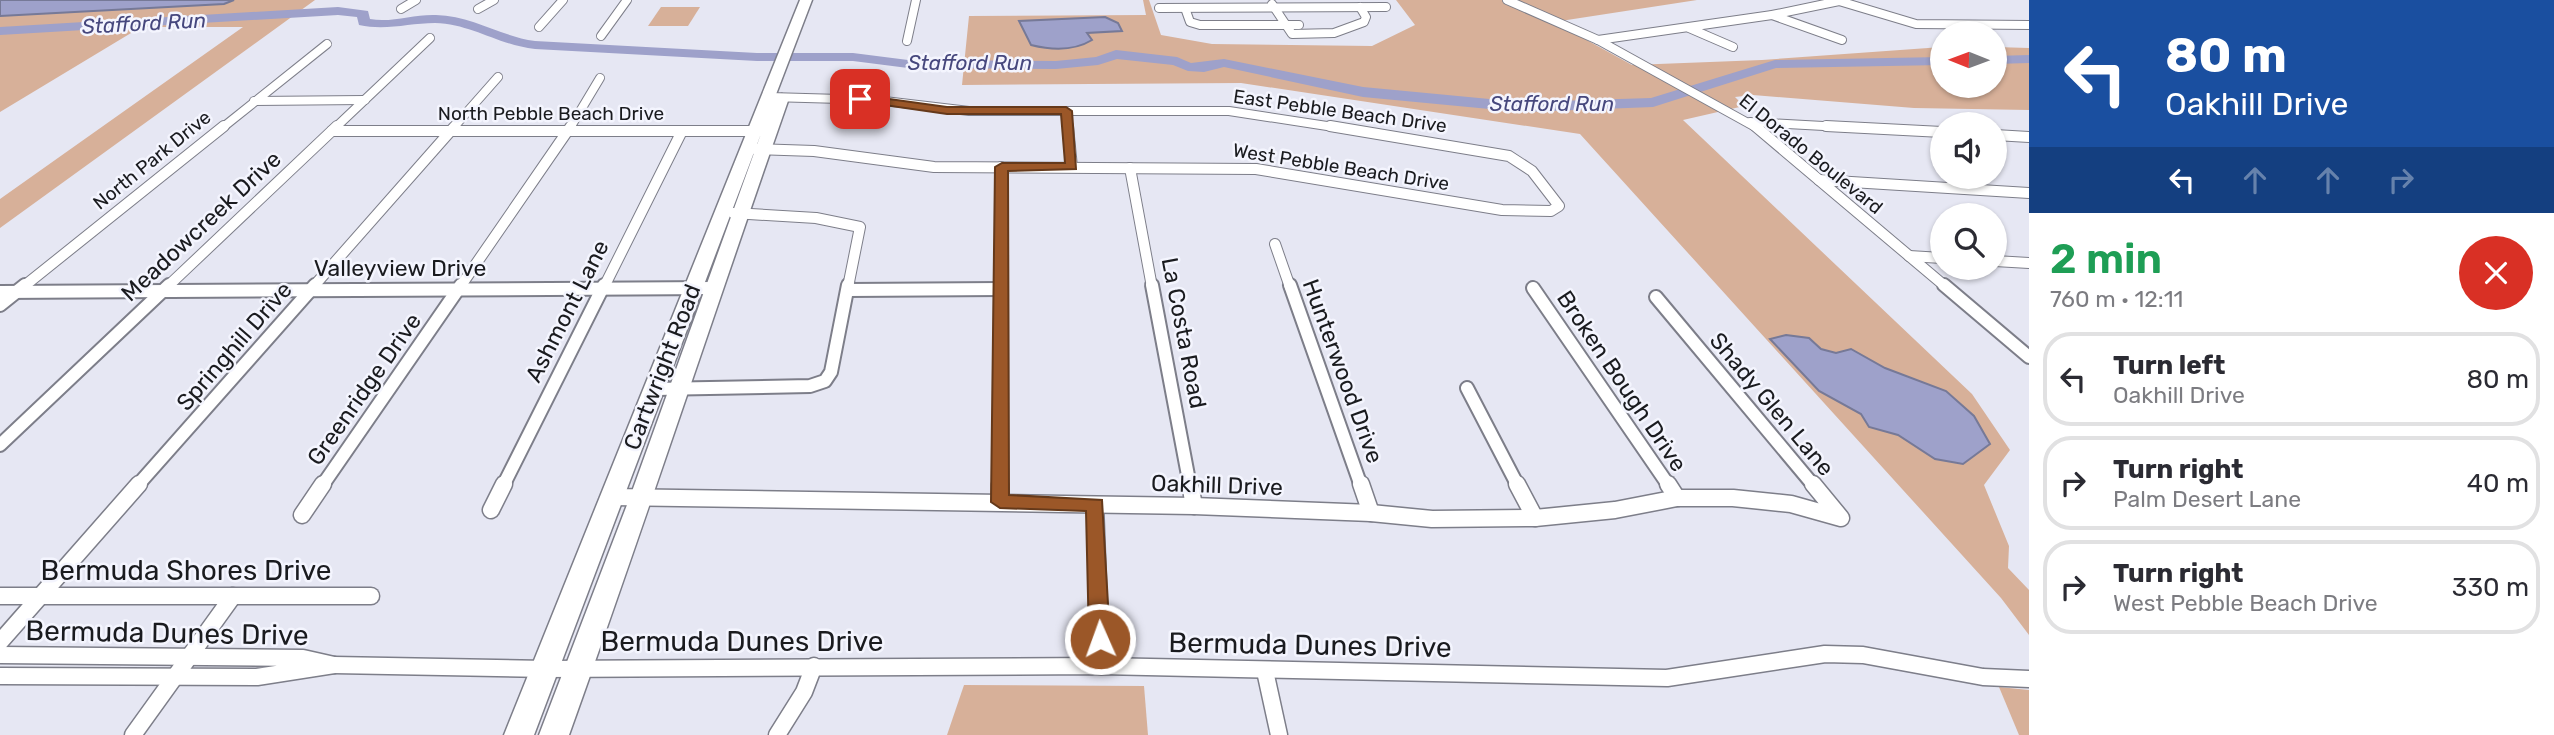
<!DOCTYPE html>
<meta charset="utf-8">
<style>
body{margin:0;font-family:Rubik,sans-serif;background:#f7f7f7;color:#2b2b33;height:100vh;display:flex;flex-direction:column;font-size:26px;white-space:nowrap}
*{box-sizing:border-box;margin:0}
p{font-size:23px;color:#7c7c81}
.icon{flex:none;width:38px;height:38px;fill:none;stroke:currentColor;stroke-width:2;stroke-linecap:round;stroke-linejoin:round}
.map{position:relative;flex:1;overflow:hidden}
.side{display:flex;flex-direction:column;background:#fff;width:525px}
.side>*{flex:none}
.banner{background:#1a4fa0;color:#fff;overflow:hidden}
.needle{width:46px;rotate:271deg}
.fabs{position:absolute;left:1930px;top:21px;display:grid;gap:14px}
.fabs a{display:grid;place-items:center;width:77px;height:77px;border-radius:50%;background:#fff;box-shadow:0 2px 5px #0004;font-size:35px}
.pin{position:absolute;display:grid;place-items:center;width:60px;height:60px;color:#fff;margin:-30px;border-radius:14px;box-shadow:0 4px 10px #0006}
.me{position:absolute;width:77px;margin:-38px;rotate:358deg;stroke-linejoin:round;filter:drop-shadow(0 0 5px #0008)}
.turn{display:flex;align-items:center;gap:24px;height:147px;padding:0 21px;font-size:32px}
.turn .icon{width:91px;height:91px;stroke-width:2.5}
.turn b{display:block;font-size:49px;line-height:60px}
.lanes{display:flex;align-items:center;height:66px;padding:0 21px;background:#0003;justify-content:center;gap:35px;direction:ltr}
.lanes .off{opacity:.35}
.round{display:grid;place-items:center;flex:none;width:74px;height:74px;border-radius:37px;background:#f7f7f7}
.summary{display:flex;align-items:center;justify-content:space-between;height:119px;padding:0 21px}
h1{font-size:42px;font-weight:600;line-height:52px;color:#1e9e55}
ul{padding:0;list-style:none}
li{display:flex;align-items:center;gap:21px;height:94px;margin:0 14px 10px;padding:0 7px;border:4px solid #e1e1e2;border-radius:28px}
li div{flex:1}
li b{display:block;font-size:26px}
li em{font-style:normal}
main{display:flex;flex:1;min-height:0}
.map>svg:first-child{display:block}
</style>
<main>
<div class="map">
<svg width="2029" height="735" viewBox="0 0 2029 735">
<rect width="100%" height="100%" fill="#e6e7f3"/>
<g fill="#d7b099">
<polygon points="0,0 315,0 0,228 0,199 243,27 141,27 0,112"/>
<polygon points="1143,0 1149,0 1161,35 1212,44 1372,46 1415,25 1396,0 1697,0 1554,22 1632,65 1762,60 1942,47 1942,86 1995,86 1995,47 2029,48 2029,110 1914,108 1753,95 1735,97 1744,106 1683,120 1972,394 2010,450 1984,485 2009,546 2008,568 2029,590 2029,635 2001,598 1580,134 1241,83 962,85 969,16 1146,15"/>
<polygon points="661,7 700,7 688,26 648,26"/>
<polygon points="964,685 1144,686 1148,735 947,735"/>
<polygon points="1999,687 2029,690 2029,735 2019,735"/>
</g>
<g fill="#9ea1ca" stroke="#767997" stroke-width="2">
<polygon points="0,0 234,0 224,4 0,16"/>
<path d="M1105,17L1118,23L1122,31L1087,33L1092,40C1074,51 1051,50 1031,45L1019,21Z"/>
<polygon points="1786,335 1809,338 1821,349 1836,353 1851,349 1885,368 1946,391 1974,416 1990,444 1963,464 1935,459 1898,435 1869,427 1861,414 1819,391 1770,339"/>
</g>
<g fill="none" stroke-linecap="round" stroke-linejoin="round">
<g fill="#9ea1ca" fill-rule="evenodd">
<path d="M338,7L368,11L370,19C392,23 414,14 436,15C472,16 500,36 535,41L757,53H853L908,60L1056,61L1096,57L1116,50L1177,57L1191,63L1224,59L1363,87L1521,102L1651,98L1775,60L1942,57V65L1776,68L1653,107L1521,112L1363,97L1224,67L1204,72L1188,71L1173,65L1117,59L1098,65L1056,69L908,68L853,61H757L535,49C498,45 472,24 435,23C409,23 386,31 359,25L357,17L338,15L0,35V27Z"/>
<polygon points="2029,55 2029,63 1995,64 1995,56"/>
</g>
<defs>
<g id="minor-far3">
<polyline points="1507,0 1598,40 1757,128"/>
<polyline points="1839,1 1916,24 2029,25"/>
<polyline points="1272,4 1292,34 1334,33 1364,22 1366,17 1360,7"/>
<polyline points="1159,8 1386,7"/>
<polyline points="1185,8 1190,22 1200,25 1299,25"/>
<polyline points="401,9 416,0"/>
<polyline points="478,9 494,0"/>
<polyline points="1772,15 1842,40"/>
<polyline points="539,27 563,0"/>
<polyline points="1689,28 1733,47"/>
<polyline points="601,36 627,0"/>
<polyline points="1598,40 1772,15 1844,0"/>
<polyline points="907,41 916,0"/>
<polyline points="770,97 876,100 969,111 1229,111 1340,128"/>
<polyline points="254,101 365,100"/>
<polyline points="1066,111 1068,128"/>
<polyline points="1750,122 1860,128"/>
<polyline points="222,128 327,44"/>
<polyline points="335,128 430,38"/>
<polyline points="453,128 498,77"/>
<polyline points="570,128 600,78"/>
</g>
<g id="minor-far2">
<polyline points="1068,126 1072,167"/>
<polyline points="1755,126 1946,287"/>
<polyline points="1826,126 1942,132"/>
<polyline points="332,131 763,131"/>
<polyline points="1995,135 2029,137"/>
<polyline points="755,149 814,151 934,167 1256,169 1502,210 1551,211 1559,206 1532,171 1509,156 1330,126"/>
<polyline points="1130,168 1152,287"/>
<polyline points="1819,180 2029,193"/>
<polyline points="733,213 816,218 860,227 848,287"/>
<polyline points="1275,244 1290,287"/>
<polyline points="1909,256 1942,258"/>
<polyline points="1995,261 2029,263"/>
<polyline points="23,287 224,126"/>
<polyline points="167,287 337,126"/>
<polyline points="313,287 455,126"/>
<polyline points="460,287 571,126"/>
<polyline points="604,287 682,131"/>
<polyline points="1001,287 1001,167"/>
</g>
<g id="minor-far1">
<polyline points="1152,285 1190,486"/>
<polyline points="1290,285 1361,486"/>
<polyline points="1944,285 2029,357"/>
<polyline points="1533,288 1669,486"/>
<polyline points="848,290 1001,289"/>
<polyline points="0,292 715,288"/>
<polyline points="1656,297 1814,486"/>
<polyline points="0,305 25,285"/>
<polyline points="1467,388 1518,486"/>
<polyline points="655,389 810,386 825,381 831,372 848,285"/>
<polyline points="0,445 169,285"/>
<polyline points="137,486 315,285"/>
<polyline points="322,486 461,285"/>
<polyline points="503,486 604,285"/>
<polyline points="1000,486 1001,285"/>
</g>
<g id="minor">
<polyline points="1190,484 1194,506"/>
<polyline points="1361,484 1371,513"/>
<polyline points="1517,484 1535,518"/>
<polyline points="1668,484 1677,498"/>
<polyline points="612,497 1194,506 1371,513 1432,519 1535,518 1615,510 1677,498 1733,498 1791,504 1841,518 1813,484"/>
<polyline points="1000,502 1000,484"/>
<polyline points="1095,505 1101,666"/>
<polyline points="491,510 504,484"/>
<polyline points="302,515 323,484"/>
<polyline points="0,596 371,596"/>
<polyline points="0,642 139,484"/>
<polyline points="0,655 303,658 334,665 257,677 0,676"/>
<polyline points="334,665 546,669 1101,666 1667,678 1825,654 1863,655 1983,677 2029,679"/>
<polyline points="1265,671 1279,735"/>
<polyline points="133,735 233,596"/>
<polyline points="777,735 804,692 814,666"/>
</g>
<path id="primary" d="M800,0H812L775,97L782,94L789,98C715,310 645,523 569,735H539L630,497L762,131L534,735H504Z"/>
</defs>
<use href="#minor-far3" stroke="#7d7e89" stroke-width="10"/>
<use href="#minor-far2" stroke="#7d7e89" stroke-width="12"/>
<use href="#minor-far1" stroke="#7d7e89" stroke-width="16"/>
<use href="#minor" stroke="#7d7e89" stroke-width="19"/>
<use href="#primary" stroke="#7d7e89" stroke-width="3"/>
<use href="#minor-far3" stroke="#fff" stroke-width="8"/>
<use href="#minor-far2" stroke="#fff" stroke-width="10"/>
<use href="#minor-far1" stroke="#fff" stroke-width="12"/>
<use href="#minor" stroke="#fff" stroke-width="16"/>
<use href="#primary" fill="#fff" fill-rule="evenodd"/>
</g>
<polygon fill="#9b5728" stroke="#65391a" stroke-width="2" points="860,95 947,107 1066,107 1072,111 1076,169 1008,171 1009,495 1102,500 1110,639 1107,645 1100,648 1092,645 1089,639 1086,511 1000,508 991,502 995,167 1002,163 1065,163 1061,114 947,114 856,101 856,96"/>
<g text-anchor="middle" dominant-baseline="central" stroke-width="5" stroke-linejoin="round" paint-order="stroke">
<g font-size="19" fill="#1a1b1f" stroke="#f4f5fe">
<text transform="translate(1340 111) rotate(8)">East Pebble Beach Drive</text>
<text x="551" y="113">North Pebble Beach Drive</text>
<text transform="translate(1811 154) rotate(39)">El Dorado Boulevard</text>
<text transform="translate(152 160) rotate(-39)">North Park Drive</text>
<text transform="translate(1341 167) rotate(9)">West Pebble Beach Drive</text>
</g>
<g font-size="21" font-style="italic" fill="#46477d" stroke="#f4f5fe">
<text transform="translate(144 23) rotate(-3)">Stafford Run</text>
<text x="970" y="62">Stafford Run</text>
<text x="1552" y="103">Stafford Run</text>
</g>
<g font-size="23" fill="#1a1b1f" stroke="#f4f5fe">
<text transform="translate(201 226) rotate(-43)">Meadowcreek Drive</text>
<text x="400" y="268">Valleyview Drive</text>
<text transform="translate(567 311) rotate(-63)">Ashmont Lane</text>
<text transform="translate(1184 333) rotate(79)">La Costa Road</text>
<text transform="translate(234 346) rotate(-49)">Springhill Drive</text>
<text transform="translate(662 367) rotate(-69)">Cartwright Road</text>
<text transform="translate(1343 371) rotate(70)">Hunterwood Drive</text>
<text transform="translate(1622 381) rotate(56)">Broken Bough Drive</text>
<text transform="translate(364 389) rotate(-55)">Greenridge Drive</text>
<text transform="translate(1772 404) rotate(50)">Shady Glen Lane</text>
<text transform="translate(1217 485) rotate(2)">Oakhill Drive</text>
</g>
<g font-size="28" fill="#1a1b1f" stroke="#f4f5fe">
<text x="186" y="570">Bermuda Shores Drive</text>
<text transform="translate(167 633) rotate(1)">Bermuda Dunes Drive</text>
<text x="742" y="641">Bermuda Dunes Drive</text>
<text transform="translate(1310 645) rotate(1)">Bermuda Dunes Drive</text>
</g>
</g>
</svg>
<div class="fabs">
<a><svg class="needle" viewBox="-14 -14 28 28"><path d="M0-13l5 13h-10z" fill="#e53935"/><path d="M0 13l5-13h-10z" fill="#7c7c81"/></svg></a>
<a><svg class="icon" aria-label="sound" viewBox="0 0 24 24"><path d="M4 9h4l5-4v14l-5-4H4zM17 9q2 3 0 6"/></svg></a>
<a><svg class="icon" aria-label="search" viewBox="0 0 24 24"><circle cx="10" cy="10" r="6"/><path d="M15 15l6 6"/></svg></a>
</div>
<div class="pin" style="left:860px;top:99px;background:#d93025"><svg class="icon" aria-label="arrive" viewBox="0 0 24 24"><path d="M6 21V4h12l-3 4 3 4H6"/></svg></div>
<svg class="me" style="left:1100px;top:639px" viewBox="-20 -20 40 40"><circle r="17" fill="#9b5728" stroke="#fff" stroke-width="3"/><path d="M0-11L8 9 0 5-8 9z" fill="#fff"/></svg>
</div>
<section class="side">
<div class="banner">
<div class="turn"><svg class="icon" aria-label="left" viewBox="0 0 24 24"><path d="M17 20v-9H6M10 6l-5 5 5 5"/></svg><div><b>80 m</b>Oakhill Drive</div></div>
<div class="lanes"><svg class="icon" aria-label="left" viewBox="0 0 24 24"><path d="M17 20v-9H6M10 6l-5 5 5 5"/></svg><svg class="icon off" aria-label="ahead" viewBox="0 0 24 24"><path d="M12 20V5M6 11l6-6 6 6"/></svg><svg class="icon off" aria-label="ahead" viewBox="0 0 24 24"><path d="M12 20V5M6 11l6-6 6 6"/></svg><svg class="icon off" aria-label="right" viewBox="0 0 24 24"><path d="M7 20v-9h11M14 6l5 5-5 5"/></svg></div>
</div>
<div class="summary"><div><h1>2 min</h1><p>760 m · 12:11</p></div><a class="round" style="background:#d93025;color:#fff"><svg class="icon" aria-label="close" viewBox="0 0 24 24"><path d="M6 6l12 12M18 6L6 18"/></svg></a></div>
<ul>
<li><svg class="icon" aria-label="left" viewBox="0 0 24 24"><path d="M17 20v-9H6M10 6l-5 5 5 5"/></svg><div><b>Turn left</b><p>Oakhill Drive</p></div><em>80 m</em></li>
<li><svg class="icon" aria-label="right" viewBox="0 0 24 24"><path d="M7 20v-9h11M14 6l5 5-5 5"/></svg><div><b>Turn right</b><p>Palm Desert Lane</p></div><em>40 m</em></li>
<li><svg class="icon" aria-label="right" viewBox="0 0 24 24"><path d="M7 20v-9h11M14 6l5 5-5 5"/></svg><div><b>Turn right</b><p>West Pebble Beach Drive</p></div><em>330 m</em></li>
</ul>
</section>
</main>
